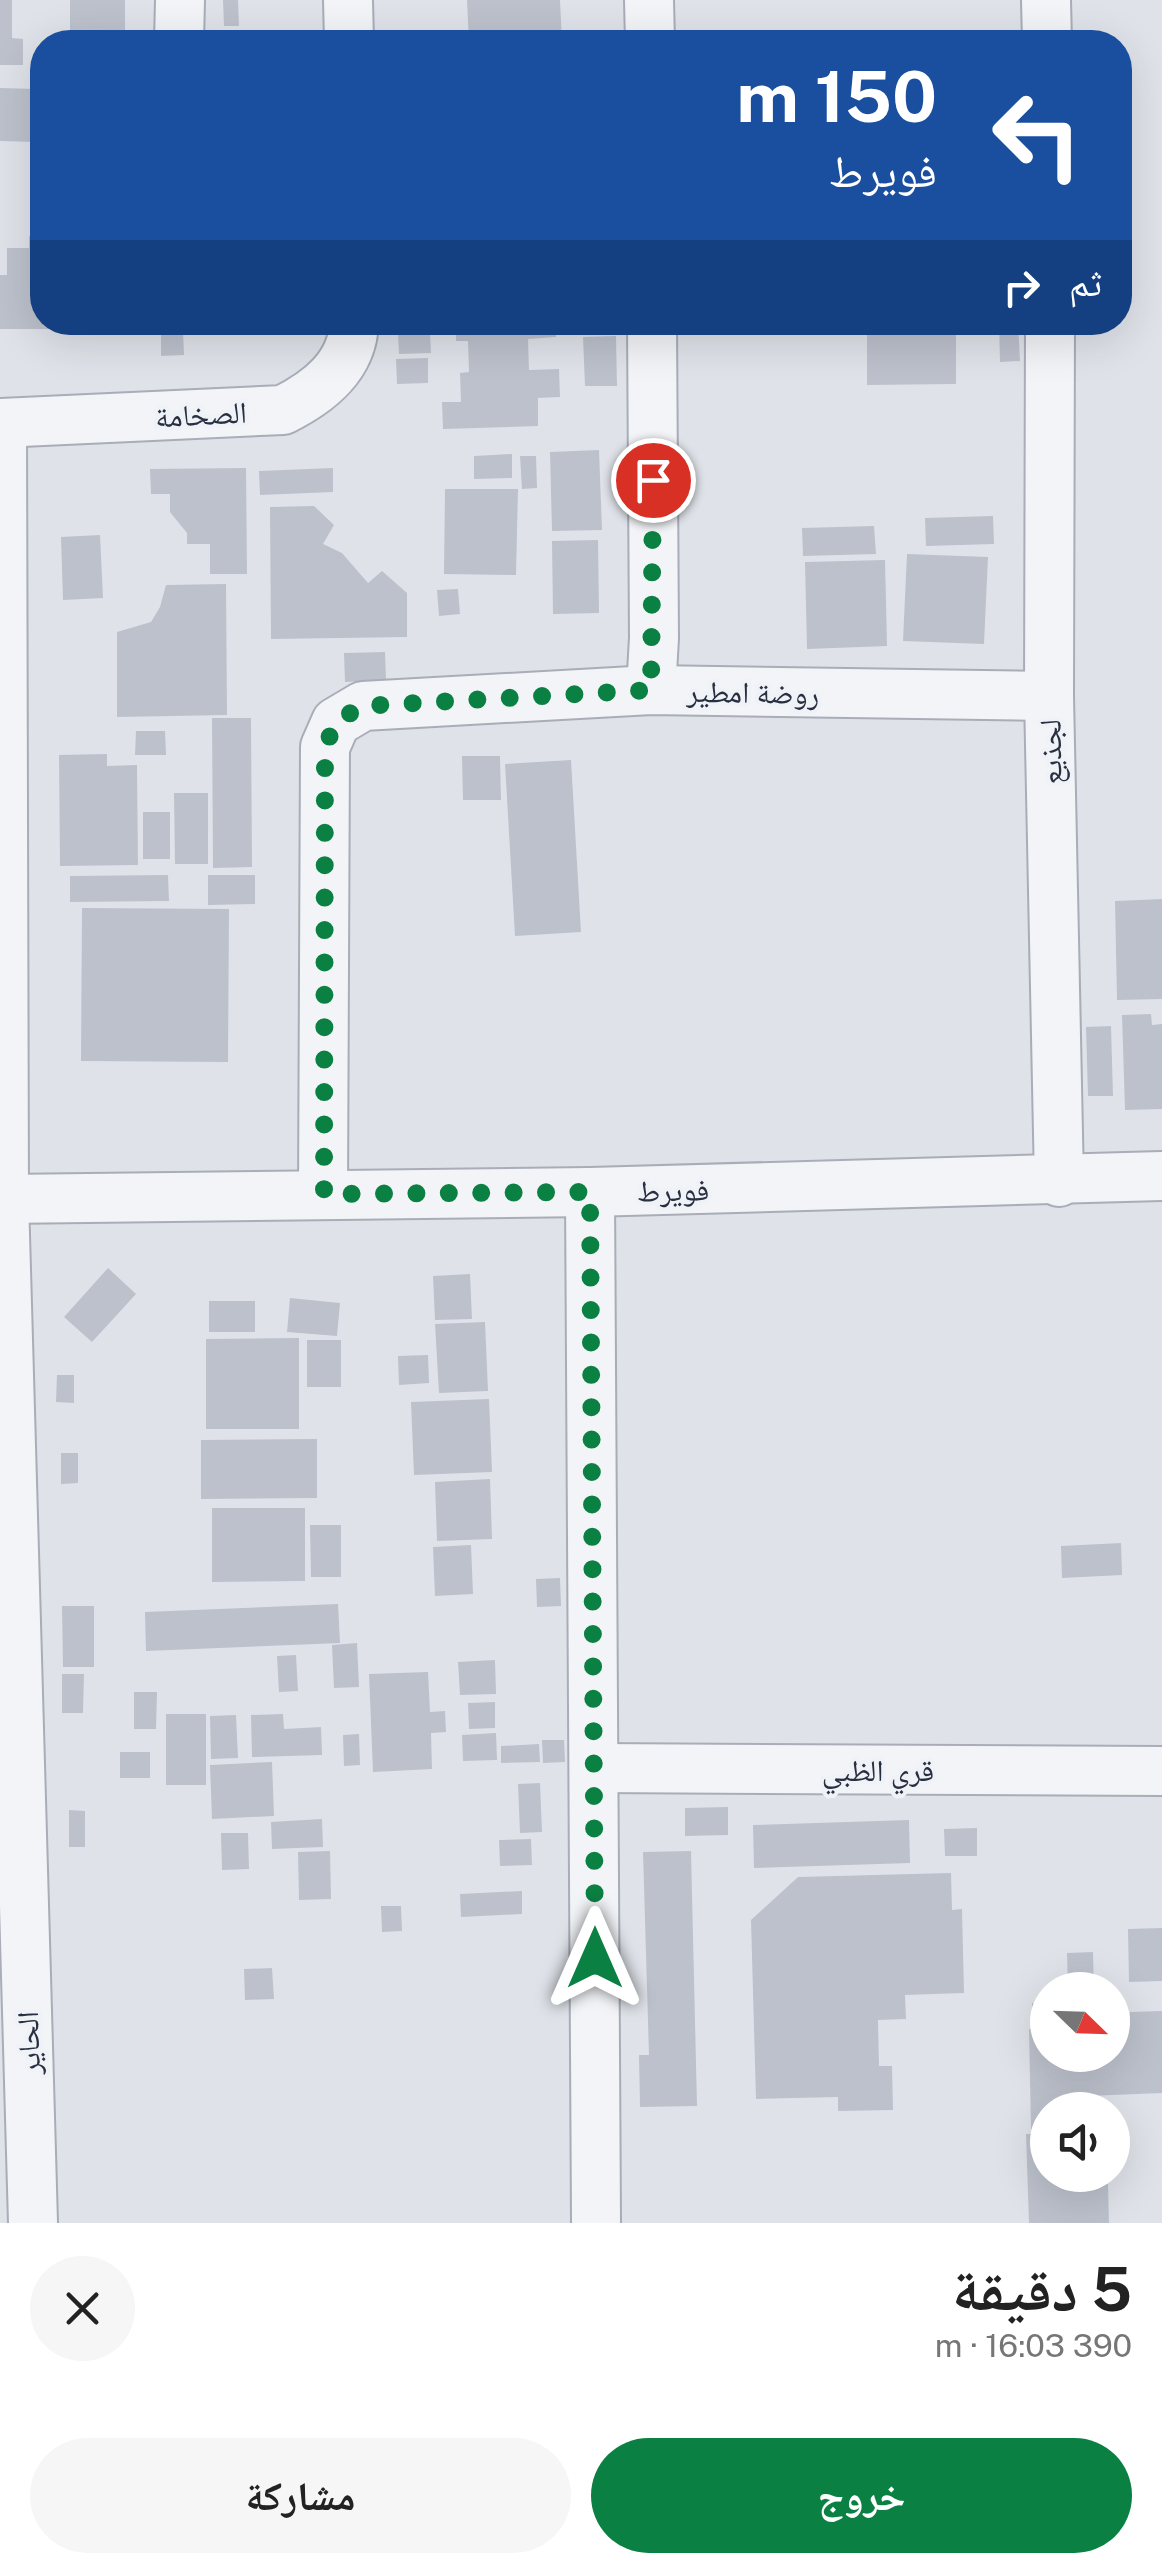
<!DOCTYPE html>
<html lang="ar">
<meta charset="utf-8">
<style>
body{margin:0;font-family:"Public Sans","Noto Naskh Arabic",sans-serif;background:#f6f6f6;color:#222;direction:rtl;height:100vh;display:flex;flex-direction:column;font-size:38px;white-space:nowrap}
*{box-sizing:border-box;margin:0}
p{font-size:32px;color:#767676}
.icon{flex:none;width:55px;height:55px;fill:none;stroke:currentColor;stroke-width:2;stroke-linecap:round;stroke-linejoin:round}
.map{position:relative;height:2223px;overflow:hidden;direction:ltr}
.side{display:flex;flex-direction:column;background:#fff;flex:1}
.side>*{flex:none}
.guide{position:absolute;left:30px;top:30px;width:1102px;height:305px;border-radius:40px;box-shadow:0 10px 40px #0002;direction:rtl;background:#1a4fa0;color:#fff;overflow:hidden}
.needle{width:65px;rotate:113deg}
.buttons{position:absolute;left:1030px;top:1972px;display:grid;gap:20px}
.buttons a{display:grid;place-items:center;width:100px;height:100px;border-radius:50%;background:#fff;box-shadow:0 10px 40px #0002;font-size:50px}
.pin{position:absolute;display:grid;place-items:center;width:85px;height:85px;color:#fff;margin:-42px;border:5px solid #fff;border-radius:50%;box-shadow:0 2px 10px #0007}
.me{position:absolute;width:110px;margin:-55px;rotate:0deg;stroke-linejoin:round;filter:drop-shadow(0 0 8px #0008)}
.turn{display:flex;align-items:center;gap:35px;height:210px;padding:0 30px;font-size:45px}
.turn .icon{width:130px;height:130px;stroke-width:2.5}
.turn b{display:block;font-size:70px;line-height:85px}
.then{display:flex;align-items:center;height:95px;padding:0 30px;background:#0003;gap:20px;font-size:38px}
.round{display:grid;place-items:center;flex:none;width:105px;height:105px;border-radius:52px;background:#f6f6f6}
.head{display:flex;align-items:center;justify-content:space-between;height:170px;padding:0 30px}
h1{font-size:60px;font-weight:700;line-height:75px}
.action{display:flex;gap:20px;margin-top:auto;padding:20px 30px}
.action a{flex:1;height:115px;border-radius:60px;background:#0b8043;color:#fff;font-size:40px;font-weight:700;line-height:115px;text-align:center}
.action a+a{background:#f6f6f6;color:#222}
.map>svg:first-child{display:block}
</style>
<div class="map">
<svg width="1162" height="2223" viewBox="0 0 1162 2223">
<rect width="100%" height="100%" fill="#dfe3e9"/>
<g fill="#bcc1cc">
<polygon points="0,0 12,0 12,38 23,39 23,65 0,65"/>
<rect x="70" y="0" width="55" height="42"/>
<polygon points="223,0 238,0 239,26 224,26"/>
<polygon points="467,0 560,0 562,42 469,42"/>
<polygon points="256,31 256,42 226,42 226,32"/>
<polygon points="0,88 37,89 36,142 0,141"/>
<polygon points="29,236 42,236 42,322 70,322 70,329 0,329 0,275 7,275 7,248 29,248"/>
<polygon points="456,322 555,322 556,337 528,339 529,370 559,369 560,397 538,398 538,426 443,429 442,402 461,402 460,373 469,372 468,341 456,341"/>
<polygon points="999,322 1018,322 1020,361 1000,362"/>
<polygon points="867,323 956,323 956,384 867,385"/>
<polygon points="183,331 184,355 161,356 161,332"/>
<polygon points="430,332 431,353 399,354 398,333"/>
<polygon points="616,336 617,386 585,386 583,337"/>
<polygon points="428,358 428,383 397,384 396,359"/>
<polygon points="599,450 602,530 552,531 550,452"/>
<polygon points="512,454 512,478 474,479 474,456"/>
<polygon points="520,456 536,456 537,488 522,489"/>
<polygon points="246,468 247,574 210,574 210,544 187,544 187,533 170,512 170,494 151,494 150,469"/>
<polygon points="333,468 333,492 260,495 259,471"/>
<polygon points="445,489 518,489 516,575 444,574"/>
<polygon points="314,506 334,525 323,544 342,553 368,583 382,571 407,593 407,637 271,639 270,507"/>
<polygon points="993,516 994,544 926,546 925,518"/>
<polygon points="874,526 876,554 803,556 802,528"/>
<polygon points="100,535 103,598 63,600 61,537"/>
<polygon points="598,540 599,613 553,614 552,541"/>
<polygon points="907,554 988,557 984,644 903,641"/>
<polygon points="885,560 887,646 807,649 805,562"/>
<polygon points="226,584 227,715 117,717 117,632 151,622 160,607 166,585"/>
<polygon points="458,589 460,614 439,616 437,590"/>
<polygon points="385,652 386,680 345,682 344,653"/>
<polygon points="212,718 251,718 252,867 213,868"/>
<polygon points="136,731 165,731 166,755 135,755"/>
<polygon points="107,754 107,766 137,765 138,865 60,866 59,755"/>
<polygon points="462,756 500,756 501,800 463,800"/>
<polygon points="571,760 581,932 515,936 505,764"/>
<polygon points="174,793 208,793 208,864 175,864"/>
<rect x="143" y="812" width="27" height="47"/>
<polygon points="168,875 169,901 70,902 70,876"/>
<polygon points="208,875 255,875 255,904 208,905"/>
<polygon points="1162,899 1162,999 1117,1000 1115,901"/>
<polygon points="82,908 229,909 228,1062 81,1061"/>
<polygon points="1151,1014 1152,1025 1162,1024 1162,1109 1125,1110 1122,1015"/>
<polygon points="1111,1026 1113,1096 1088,1096 1086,1027"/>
<polygon points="108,1268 136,1294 92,1342 64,1317"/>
<polygon points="470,1274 472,1319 435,1320 433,1276"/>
<polygon points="290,1298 340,1303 337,1336 287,1332"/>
<rect x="209" y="1301" width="46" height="31"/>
<polygon points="485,1322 488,1391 439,1393 435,1324"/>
<polygon points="299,1338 299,1429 206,1429 206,1339"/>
<rect x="307" y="1340" width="34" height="47"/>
<polygon points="428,1355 429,1383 399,1385 398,1356"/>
<polygon points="57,1375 74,1375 74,1403 56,1402"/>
<polygon points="489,1399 492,1472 414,1475 411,1402"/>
<polygon points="317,1439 317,1498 201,1499 201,1440"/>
<polygon points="61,1453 78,1453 78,1483 61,1484"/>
<polygon points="490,1479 492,1539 437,1541 435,1482"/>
<polygon points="212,1508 305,1508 305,1581 212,1582"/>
<polygon points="310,1525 341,1525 341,1577 311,1577"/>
<polygon points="1121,1543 1122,1575 1062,1578 1061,1546"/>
<polygon points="471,1545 473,1594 435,1596 433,1547"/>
<polygon points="560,1578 561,1606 537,1607 536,1579"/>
<polygon points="338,1604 340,1643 146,1651 145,1612"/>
<polygon points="62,1606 94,1606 94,1667 63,1667"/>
<polygon points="357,1643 359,1687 334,1688 332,1645"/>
<polygon points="296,1655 298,1691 279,1692 277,1656"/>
<polygon points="495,1660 496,1694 460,1695 458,1662"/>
<polygon points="428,1672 430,1712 445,1711 446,1732 431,1733 432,1769 373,1772 369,1674"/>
<polygon points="62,1674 84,1674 83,1713 62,1713"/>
<polygon points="134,1692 157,1692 156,1729 134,1729"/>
<polygon points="495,1702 495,1728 469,1729 468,1703"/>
<rect x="166" y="1714" width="40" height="71"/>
<polygon points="283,1714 284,1729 321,1727 322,1755 252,1757 251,1715"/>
<polygon points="236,1715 238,1758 211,1759 210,1716"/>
<polygon points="496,1733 497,1760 463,1761 462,1735"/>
<polygon points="359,1734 360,1765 344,1766 343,1735"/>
<polygon points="542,1740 564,1740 565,1762 543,1763"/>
<polygon points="539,1744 540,1762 501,1763 501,1746"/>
<rect x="120" y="1752" width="30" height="26"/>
<polygon points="272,1762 274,1816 212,1819 210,1765"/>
<polygon points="540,1783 542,1832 520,1833 518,1784"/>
<polygon points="728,1807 728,1835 685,1836 685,1808"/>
<polygon points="69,1810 85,1811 85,1847 69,1847"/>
<polygon points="322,1819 323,1847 272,1849 271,1822"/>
<polygon points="909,1820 910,1863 754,1868 753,1825"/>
<polygon points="977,1828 977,1856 945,1856 944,1829"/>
<polygon points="221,1833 248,1833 249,1869 222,1870"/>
<polygon points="531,1839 532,1865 500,1866 499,1840"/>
<polygon points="330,1851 331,1899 299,1900 298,1852"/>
<polygon points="691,1851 697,2106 640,2107 639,2055 649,2055 643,1852"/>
<polygon points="951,1873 952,1910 962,1909 964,1993 905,1995 906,2019 878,2020 879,2066 892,2066 893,2110 838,2111 838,2097 756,2099 751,1920 798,1877"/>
<polygon points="522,1891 522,1914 461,1917 460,1894"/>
<polygon points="381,1906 401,1906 402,1931 382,1932"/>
<polygon points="1162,1928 1162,1981 1129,1982 1128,1929"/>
<polygon points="1093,1952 1094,1990 1068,1990 1067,1953"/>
<polygon points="272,1968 274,1999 245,2000 244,1969"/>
<polygon points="1032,2003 1048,2003 1048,2021 1032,2022"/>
<polygon points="1162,2011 1162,2093 1087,2096 1087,2110 1048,2110 1048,2129 1031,2129 1029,2029 1048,2028 1048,2055 1112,2055 1112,2026 1130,2026 1130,2012"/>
<polygon points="1048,2133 1048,2175 1094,2175 1095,2185 1108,2184 1109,2223 1029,2223 1026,2134"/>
</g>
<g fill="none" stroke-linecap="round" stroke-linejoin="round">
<defs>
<g id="minor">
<polyline points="348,0 349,42"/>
<polyline points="649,0 650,42"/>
<polyline points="1046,0 1047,42"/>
<polyline points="179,42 180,0"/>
<polyline points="1050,322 1049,696 1059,1182"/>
<path d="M0,423L283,410C319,392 353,366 354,322"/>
<polyline points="2,423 4,1199 33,2223"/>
<polyline points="651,690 654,638 652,322"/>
<polyline points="590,1192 596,2223"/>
<polyline points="323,1194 325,747 336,722 363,706 651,690 1049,696"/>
<polyline points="4,1199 590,1192 1162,1176"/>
<polyline points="594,1768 1162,1771"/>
</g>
</defs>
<use href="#minor" stroke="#a8adb7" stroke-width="52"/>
<use href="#minor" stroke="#f2f4f7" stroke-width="48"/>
</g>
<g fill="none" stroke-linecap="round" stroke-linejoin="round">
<polyline stroke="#0b8043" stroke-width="18" stroke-dasharray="0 32.4" points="595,1958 590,1192 324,1194 325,747 336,722 362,706 651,690 653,480"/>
</g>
<g text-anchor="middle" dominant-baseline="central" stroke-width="8" stroke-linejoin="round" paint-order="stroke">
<g font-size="30" fill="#272f41" stroke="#eff2f6">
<text transform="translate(201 414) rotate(-3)">الصخامة</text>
<text transform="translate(753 692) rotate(1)">روضة امطير</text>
<text transform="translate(1050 752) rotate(-91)">لجذيع</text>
<text transform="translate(673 1190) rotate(-1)">فويرط</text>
<text x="878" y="1770">قري الظبي</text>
<text transform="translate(28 2043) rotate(-92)">الحاير</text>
</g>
</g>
</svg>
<div class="buttons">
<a><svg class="needle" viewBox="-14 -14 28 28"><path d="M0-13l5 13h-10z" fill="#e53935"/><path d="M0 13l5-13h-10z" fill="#767676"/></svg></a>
<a><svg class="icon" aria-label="sound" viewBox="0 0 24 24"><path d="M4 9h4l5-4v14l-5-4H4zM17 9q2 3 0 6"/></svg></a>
</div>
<div class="pin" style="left:653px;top:480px;background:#d93025"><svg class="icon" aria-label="arrive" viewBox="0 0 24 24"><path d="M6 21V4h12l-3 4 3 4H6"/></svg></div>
<svg class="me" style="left:595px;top:1958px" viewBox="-20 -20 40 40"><path d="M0-17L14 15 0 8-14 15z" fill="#0b8043" stroke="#fff" stroke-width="4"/></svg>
<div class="guide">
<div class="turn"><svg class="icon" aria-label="left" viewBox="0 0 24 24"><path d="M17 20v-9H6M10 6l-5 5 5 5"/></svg><div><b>150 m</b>فويرط</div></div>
<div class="then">ثم<svg class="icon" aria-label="right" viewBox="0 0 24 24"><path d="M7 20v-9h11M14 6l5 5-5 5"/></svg></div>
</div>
</div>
<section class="side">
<div class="head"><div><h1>5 دقيقة</h1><p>390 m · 16:03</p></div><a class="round"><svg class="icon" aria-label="close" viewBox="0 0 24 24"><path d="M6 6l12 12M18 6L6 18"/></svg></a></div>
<div class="action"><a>خروج</a><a>مشاركة</a></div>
</section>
